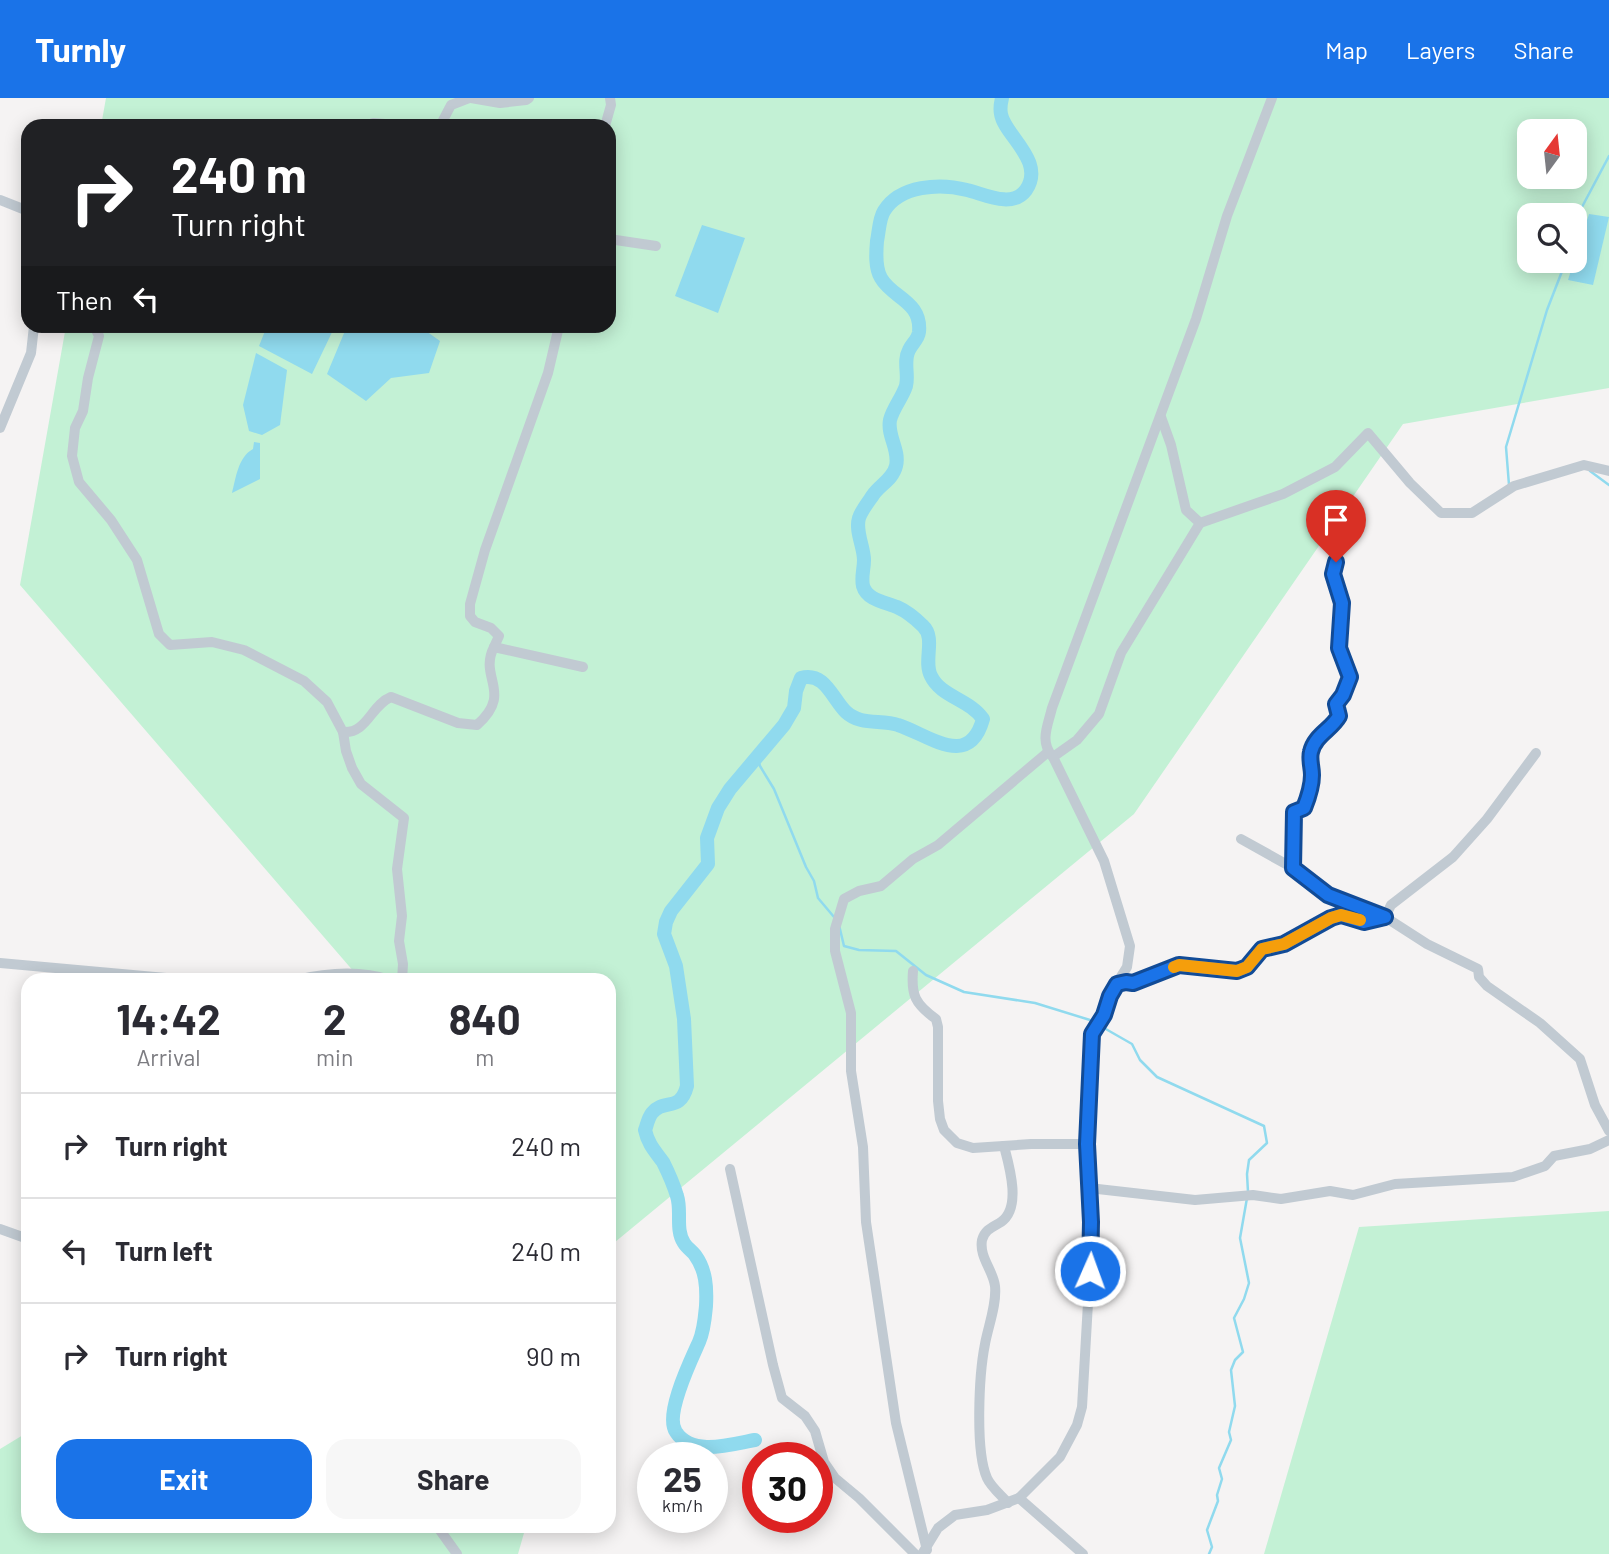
<!DOCTYPE html>
<style>
body{margin:0;font-family:Barlow,sans-serif;background:#f7f7f7;color:#2b2b33;height:100vh;display:flex;flex-direction:column;font-size:26px;white-space:nowrap}
*{box-sizing:border-box;margin:0}
p{font-size:23px;color:#7c7c81}
.icon{flex:none;width:38px;height:38px;fill:none;stroke:currentColor;stroke-width:2;stroke-linecap:round;stroke-linejoin:round}
.map{position:relative;flex:1;overflow:hidden}
.sheet{position:absolute;left:21px;top:875px;width:595px;height:560px;display:flex;flex-direction:column;background:#fff;border-radius:21px;box-shadow:0 4px 18px #0003}
.sheet>*{flex:none}
.banner{position:absolute;left:21px;top:21px;width:595px;height:214px;border-radius:21px;box-shadow:0 4px 18px #0003;background:#202124;color:#fff;overflow:hidden}
.needle{width:46px;rotate:15deg}
.buttons{position:absolute;left:1517px;top:21px;display:grid;gap:14px}
.buttons a{display:grid;place-items:center;width:70px;height:70px;border-radius:14px;background:#fff;box-shadow:0 4px 18px #0003;font-size:35px}
.speed{position:absolute;left:637px;top:1344px;display:flex;gap:14px;font-size:35px;font-weight:700;text-align:center}
.speed>*{display:grid;place-content:center;width:91px;height:91px;border-radius:50%;background:#fff;box-shadow:0 4px 18px #0003;line-height:1}
.speed small{font-size:18px;font-weight:400}
.speed .limit{border:10px solid #d22;background:#fff;color:#111}
.pin{position:absolute;display:grid;place-items:center;width:60px;height:60px;color:#fff;margin:-72px -30px;border-radius:50% 50% 50% 0;rotate:-45deg;box-shadow:0 0 7px #0007}
.pin .icon{rotate:45deg}
.me{position:absolute;width:77px;margin:-38px;rotate:2deg;stroke-linejoin:round;filter:drop-shadow(0 0 5px #0008)}
.turn{display:flex;align-items:center;gap:24px;height:147px;padding:0 35px;font-size:32px}
.turn .icon{width:91px;height:91px;stroke-width:2.5}
.turn b{display:block;font-size:49px;line-height:60px}
.then{display:flex;align-items:center;height:66px;padding:0 35px;background:#0003;gap:14px;font-size:26px}
.eta{display:flex;justify-content:space-evenly;align-items:center;height:119px;text-align:center}
.eta b{font-size:42px;font-weight:700;line-height:49px}
.action{display:flex;gap:14px;margin-top:auto;padding:14px 35px}
.action a{flex:1;height:80px;border-radius:21px;background:#1a73e8;color:#fff;font-size:28px;font-weight:700;line-height:80px;text-align:center}
.action a+a{background:#f7f7f7;color:#2b2b33}
ul{padding:0;list-style:none}
li{display:flex;align-items:center;gap:21px;height:105px;padding:0 35px;border-top:2px solid #e1e1e2}
li div{flex:1}
li b{display:block;font-size:26px}
li em{font-style:normal}
header{display:flex;align-items:center;gap:42px;box-sizing:border-box;height:98px;padding:0 35px;background:#1a73e8;color:#fff}
header strong{font-size:33px}
nav{display:flex;gap:38px;margin-inline-start:auto;font-size:24px}
.map>svg:first-child{display:block}
</style>
<header>
<strong>Turnly</strong>
<nav><a>Map</a><a>Layers</a><a>Share</a></nav>
</header>
<div class="map">
<svg width="1609" height="1456" viewBox="0 0 1609 1456">
<rect width="100%" height="100%" fill="#f5f3f3"/>
<g fill="#c3f1d5" fill-rule="evenodd">
<path d="M106,0H1609V290L1403,326L1134,716L609,1149V882H361L20,487L66,228H609V28H101ZM1530,33H1575V79H1530ZM1530,117H1575V163H1530Z"/>
<polygon points="1609,1113 1609,1456 1264,1456 1359,1129"/>
<polygon points="28,1334 28,1428 526,1428 518,1456 0,1456 0,1351"/>
</g>
<g fill="#90daee">
<polygon points="1589,116 1609,119 1593,187 1568,182"/>
<polygon points="702,127 745,140 718,215 675,198"/>
<polygon points="267,228 335,228 312,276 259,248"/>
<polygon points="347,228 419,228 440,243 429,275 391,280 366,303 327,276"/>
<polygon points="256,255 287,272 280,327 262,337 249,333 243,307"/>
<path d="M254,344L260,345V381L232,395C236,380 238,359 253,351Z"/>
</g>
<g fill="none" stroke-linecap="round" stroke-linejoin="round">
<g stroke="#90daee" stroke-width="2.5">
<polyline points="1575,133 1582,109 1609,58"/>
<polyline points="1590,373 1609,387"/>
<polyline points="1509,387 1506,349 1547,212 1566,163"/>
<polyline points="757,659 760,668 774,691 806,769 814,783 818,800 834,819"/>
<polyline points="839,827 844,848 859,852 896,853 926,877 964,894 1035,905 1090,922 1132,946 1140,962 1157,979 1264,1028 1267,1045 1249,1062 1247,1076 1248,1094"/>
<polyline points="1209,1456 1212,1449 1207,1432 1218,1403 1217,1397 1222,1381 1219,1370 1231,1342 1229,1334 1235,1308 1231,1272 1235,1262 1243,1254 1234,1220 1244,1201 1249,1185 1240,1140 1247,1100"/>
</g>
<path stroke="#90daee" stroke-width="14" d="M755,1342C732,1346 692,1359 676,1334C664,1317 691,1262 699,1244C704,1233 705,1219 706,1208C707,1189 706,1172 695,1157C692,1153 687,1150 684,1145C675,1131 682,1113 677,1098C674,1088 668,1074 663,1064C655,1053 648,1046 645,1032C647,1027 648,1020 652,1015C664,1000 680,1015 687,988L684,921L676,868L664,836L666,824L671,813L708,766L707,740L718,710L730,691L784,627L794,610L796,593L801,580C825,573 833,602 846,614C861,628 881,621 898,627C929,637 969,672 983,621C969,601 941,599 931,578C923,563 936,540 923,528C916,521 906,513 897,509C885,504 867,502 863,488C861,479 864,471 864,462C864,449 855,433 859,420C861,413 869,403 873,397C880,387 893,381 896,368C900,352 887,338 890,322C893,310 902,300 906,288C909,277 903,263 909,252C912,245 918,242 919,234C922,203 892,200 881,180C875,170 876,155 877,143C879,134 879,121 884,113C900,87 940,85 967,92C984,96 1012,111 1026,92C1046,63 1004,37 1001,16C1000,11 1001,4 1002,0"/>
<g stroke="#c1cad2" stroke-width="10">
<polyline points="471,0 500,5 526,2 529,0"/>
<polyline points="367,28 373,25 410,28"/>
<polyline points="440,28 451,7 469,0"/>
<polyline points="605,28 611,7 610,0"/>
<polyline points="0,102 28,113"/>
<polyline points="609,141 656,148"/>
<polyline points="94,228 99,238 88,280 83,313 75,330 72,358 79,384 111,422 137,462 159,536 170,547 212,544 244,552 304,583 327,604 343,634 346,653 352,670 361,686 404,720 397,771 402,818 399,843 403,866 402,882"/>
<polyline points="0,330 31,255 34,228"/>
<polyline points="1200,425 1283,396 1335,369 1368,335 1410,385 1441,415 1472,415 1514,388 1584,367 1609,373"/>
<polyline points="494,549 499,538 491,530 475,524 470,518 470,506 485,452 548,275 559,228"/>
<path d="M343,634C367,636 371,607 391,599L458,625L477,627C514,594 478,580 494,549L583,569"/>
<polyline points="1053,659 1077,642 1099,616 1121,555 1200,425 1186,412 1171,347 1161,319"/>
<polyline points="1241,741 1293,770 1328,797 1385,819 1391,807 1453,759 1487,721 1536,655"/>
<path d="M1293,770L1294,714L1304,710C1308,700 1312,688 1312,677C1312,669 1309,661 1311,654C1315,637 1331,632 1339,618L1336,606L1343,597L1350,579L1339,550L1342,505L1333,476L1336,464"/>
<polyline points="0,865 188,882"/>
<path d="M913,873C911,897 915,906 936,921L938,929V1003L940,1021L944,1032L957,1045L973,1050L1031,1046H1087"/>
<path d="M296,882C326,875 360,872 390,882"/>
<polyline points="1118,886 1126,884 1133,885 1179,867 1237,873 1246,869 1262,851 1284,846 1331,820 1341,817 1364,824 1385,819 1427,846 1478,871 1479,879 1487,888 1540,925 1580,961 1595,1007 1609,1033"/>
<path d="M1004,1048C1009,1067 1022,1110 1001,1124C993,1129 985,1131 982,1142C979,1159 993,1172 995,1188C997,1206 988,1229 985,1246C979,1276 975,1353 987,1380C991,1389 1001,1397 1008,1405"/>
<polyline points="730,1071 773,1267 782,1300 805,1318 815,1333 824,1364 835,1380 859,1400 915,1456"/>
<polyline points="1089,1090 1195,1102 1253,1097 1281,1101 1330,1093 1353,1097 1395,1086 1513,1079 1545,1068 1554,1058 1590,1051 1609,1042"/>
<polyline points="0,1131 28,1141"/>
<polyline points="1019,1400 1083,1456"/>
<polyline points="437,1428 457,1456"/>
<polyline points="927,1452 896,1325 866,1124 863,1049 851,973 851,915 835,853 835,831 844,801 859,793 881,788 913,761 938,747 1048,654"/>
<path d="M922,1456L938,1430L955,1417L987,1412L1019,1400L1060,1359L1077,1327L1082,1309L1091,1153L1087,1046L1092,936L1104,917L1109,898L1127,869L1130,848L1104,763L1053,659C1039,644 1048,627 1052,610L1196,221L1227,118L1272,0"/>
</g>
</g>
<g fill="none" stroke-linecap="round" stroke-linejoin="round">
<defs>
<path id="route" d="M1090,1173L1091,1124L1087,1046L1092,936L1104,917L1110,898L1117,886L1126,884L1133,885L1179,867L1237,873L1247,869L1262,851L1284,846L1331,820L1341,817L1364,824L1385,819L1328,797L1293,770L1294,714L1304,710C1308,700 1312,688 1312,677C1312,669 1309,661 1311,654C1315,637 1331,632 1339,618L1336,606L1343,597L1350,579L1339,550L1342,505L1333,476L1336,464"/>
</defs>
<use href="#route" stroke="#114b97" stroke-width="18"/>
<use href="#route" stroke="#1a73e8" stroke-width="12"/>
<polyline stroke="#f59e0b" stroke-width="12" points="1174,869 1179,867 1237,873 1247,869 1262,851 1284,846 1331,820 1341,817 1360,822"/>
</g>
</svg>
<div class="buttons">
<a><svg class="needle" viewBox="-14 -14 28 28"><path d="M0-13l5 13h-10z" fill="#e53935"/><path d="M0 13l5-13h-10z" fill="#7c7c81"/></svg></a>
<a><svg class="icon" aria-label="search" viewBox="0 0 24 24"><circle cx="10" cy="10" r="6"/><path d="M15 15l6 6"/></svg></a>
</div>
<div class="speed"><div>25<small>km/h</small></div><div class="limit">30</div></div>
<div class="pin" style="left:1336px;top:464px;background:#d93025"><svg class="icon" aria-label="arrive" viewBox="0 0 24 24"><path d="M6 21V4h12l-3 4 3 4H6"/></svg></div>
<svg class="me" style="left:1090px;top:1173px" viewBox="-20 -20 40 40"><circle r="17" fill="#1a73e8" stroke="#fff" stroke-width="3"/><path d="M0-11L8 9 0 5-8 9z" fill="#fff"/></svg>
<div class="banner">
<div class="turn"><svg class="icon" aria-label="right" viewBox="0 0 24 24"><path d="M7 20v-9h11M14 6l5 5-5 5"/></svg><div><b>240 m</b>Turn right</div></div>
<div class="then">Then<svg class="icon" aria-label="left" viewBox="0 0 24 24"><path d="M17 20v-9H6M10 6l-5 5 5 5"/></svg></div>
</div>
<section class="sheet">
<div class="eta">
<div><b>14:42</b><p>Arrival</p></div>
<div><b>2</b><p>min</p></div>
<div><b>840</b><p>m</p></div>
</div>
<ul>
<li><svg class="icon" aria-label="right" viewBox="0 0 24 24"><path d="M7 20v-9h11M14 6l5 5-5 5"/></svg><div><b>Turn right</b></div><em>240 m</em></li>
<li><svg class="icon" aria-label="left" viewBox="0 0 24 24"><path d="M17 20v-9H6M10 6l-5 5 5 5"/></svg><div><b>Turn left</b></div><em>240 m</em></li>
<li><svg class="icon" aria-label="right" viewBox="0 0 24 24"><path d="M7 20v-9h11M14 6l5 5-5 5"/></svg><div><b>Turn right</b></div><em>90 m</em></li>
</ul>
<div class="action"><a>Exit</a><a>Share</a></div>
</section>
</div>
